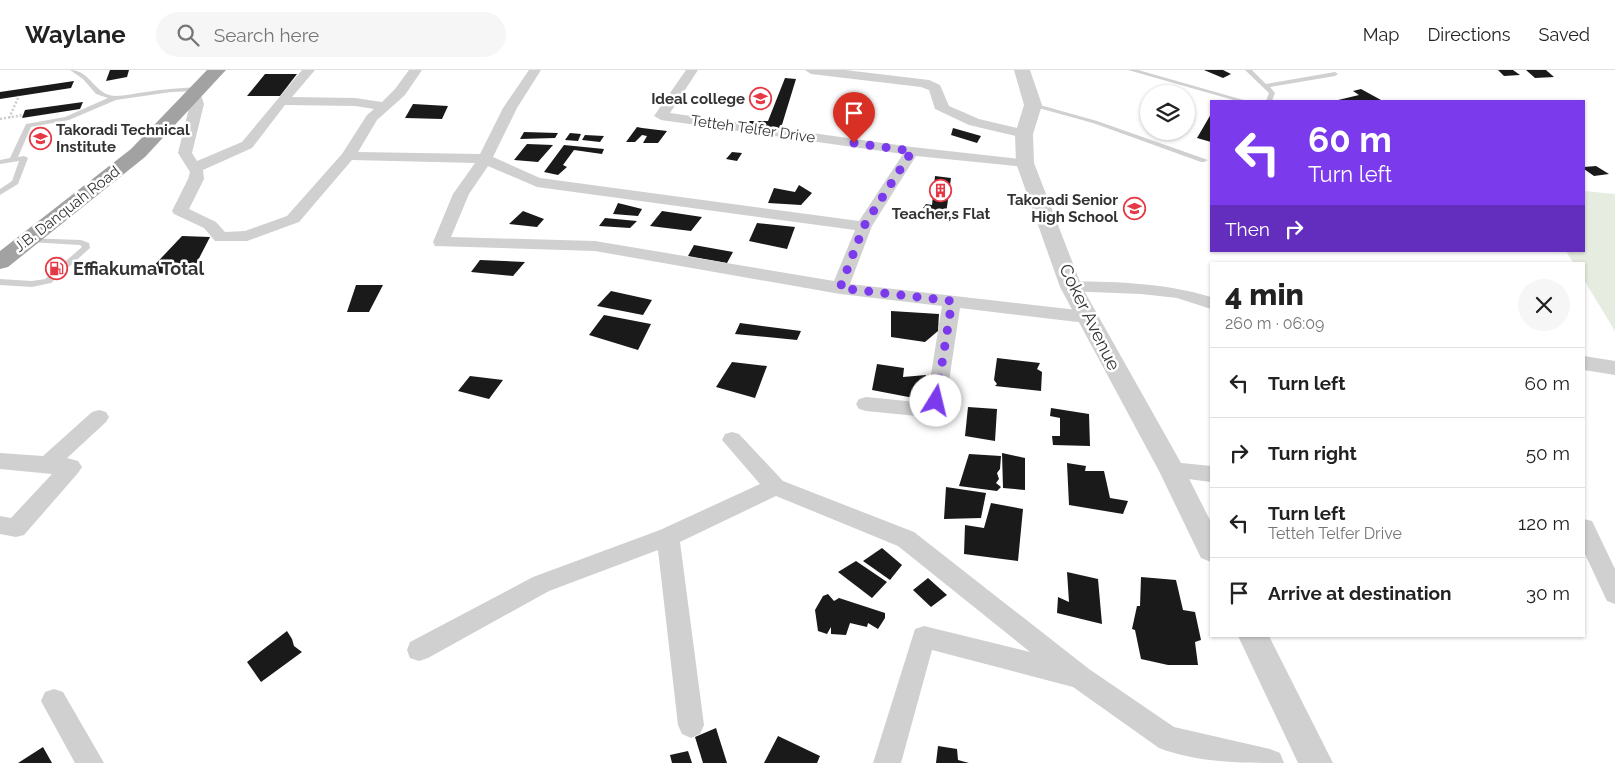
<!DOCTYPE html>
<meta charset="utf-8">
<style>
body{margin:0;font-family:Raleway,sans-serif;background:#f6f6f6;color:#222;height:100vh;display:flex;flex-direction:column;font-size:19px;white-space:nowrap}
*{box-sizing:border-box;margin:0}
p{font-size:16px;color:#767676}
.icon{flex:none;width:28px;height:28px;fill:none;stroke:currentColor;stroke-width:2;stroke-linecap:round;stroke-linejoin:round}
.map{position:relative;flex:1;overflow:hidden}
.drawer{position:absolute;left:1210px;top:192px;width:375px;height:375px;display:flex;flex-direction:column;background:#fff;border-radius:0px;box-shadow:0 1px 4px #0004}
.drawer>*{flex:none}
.guide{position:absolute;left:1210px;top:30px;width:375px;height:152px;border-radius:0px;box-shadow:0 1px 4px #0004;background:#7c3aed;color:#fff;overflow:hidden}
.buttons{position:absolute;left:1140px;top:15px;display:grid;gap:10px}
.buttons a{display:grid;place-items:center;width:55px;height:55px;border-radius:50%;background:#fff;box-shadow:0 1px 4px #0004;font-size:25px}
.pin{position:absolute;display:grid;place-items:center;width:42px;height:42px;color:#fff;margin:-51px -21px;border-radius:50% 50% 50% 0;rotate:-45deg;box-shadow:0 0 5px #0007}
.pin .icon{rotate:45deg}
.me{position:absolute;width:55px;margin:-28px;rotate:9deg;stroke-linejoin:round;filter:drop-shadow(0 0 4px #0008)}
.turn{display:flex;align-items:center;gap:18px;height:105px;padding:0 15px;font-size:22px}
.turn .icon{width:65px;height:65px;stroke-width:2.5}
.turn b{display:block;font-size:35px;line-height:42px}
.then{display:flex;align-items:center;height:48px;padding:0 15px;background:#0003;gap:10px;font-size:19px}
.round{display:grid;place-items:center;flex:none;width:52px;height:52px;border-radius:26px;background:#f6f6f6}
.head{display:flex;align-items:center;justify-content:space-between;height:85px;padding:0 15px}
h1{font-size:30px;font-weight:800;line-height:38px}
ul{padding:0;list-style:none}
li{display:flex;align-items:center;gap:15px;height:70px;padding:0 15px;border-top:1px solid #e0e0e0}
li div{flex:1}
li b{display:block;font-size:19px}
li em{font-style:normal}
header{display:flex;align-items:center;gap:30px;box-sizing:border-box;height:70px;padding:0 25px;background:#fff;border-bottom:1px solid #e0e0e0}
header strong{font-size:24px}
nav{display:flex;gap:28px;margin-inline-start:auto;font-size:18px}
.search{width:350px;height:45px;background:#f6f6f6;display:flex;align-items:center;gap:12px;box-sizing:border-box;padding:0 18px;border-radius:28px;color:#767676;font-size:19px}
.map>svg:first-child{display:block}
</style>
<header>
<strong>Waylane</strong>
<div class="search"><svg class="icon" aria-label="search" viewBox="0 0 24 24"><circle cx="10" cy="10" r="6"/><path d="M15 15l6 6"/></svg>Search here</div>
<nav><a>Map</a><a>Directions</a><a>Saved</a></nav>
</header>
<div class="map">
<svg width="1615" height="693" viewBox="0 0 1615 693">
<rect width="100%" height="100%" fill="#fff"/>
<polygon fill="#e6ecdf" points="1584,121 1615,124 1615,261 1584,210 1584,194 1574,194 1566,181 1584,181"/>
<g fill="#1a1a1a">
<polygon points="110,0 129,0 127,7 106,11"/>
<polygon points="1204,0 1223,0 1231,4 1223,8"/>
<polygon points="1498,0 1513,0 1520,5 1504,6"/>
<polygon points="1526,0 1546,0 1554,7 1535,8"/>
<polygon points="265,4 297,4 280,26 247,26"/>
<polygon points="785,8 796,9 781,58 742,56 744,51 768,51"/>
<polygon points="74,11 71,18 0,29 0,22"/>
<polygon points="1361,19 1381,30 1334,31 1359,25 1353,21"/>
<polygon points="83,32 80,39 22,48 25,40"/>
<polygon points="413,34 448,36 442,49 405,48"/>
<polygon points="1211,44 1211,72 1197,68"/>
<polygon points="637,57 642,58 667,61 658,73 643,73 647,66 642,65 635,72 626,72"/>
<polygon points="953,58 981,66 977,73 951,65"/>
<polygon points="524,62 558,63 555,68 520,69"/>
<polygon points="570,63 581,64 578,71 565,70"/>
<polygon points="585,65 604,66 600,72 582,70"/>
<polygon points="527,74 553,75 538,92 514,90"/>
<polygon points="564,75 604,79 602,84 574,80 563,95 567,97 558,105 544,102"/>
<polygon points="732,82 742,83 737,91 726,89"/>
<polygon points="1596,96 1609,104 1594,106 1584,99 1584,97"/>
<polygon points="935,106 951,108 945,151 929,149 931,140 923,138 926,134 932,135"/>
<polygon points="799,115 812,123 801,135 768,133 774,118 795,122"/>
<polygon points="618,133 642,139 638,146 613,144"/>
<polygon points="523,141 544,149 537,157 509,154"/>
<polygon points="662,141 702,147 691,161 650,156"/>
<polygon points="605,148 637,151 630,158 599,156"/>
<polygon points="757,153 795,157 787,179 749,171"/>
<polygon points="182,166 210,167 191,204 147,203"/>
<polygon points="694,175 733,182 727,193 688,186"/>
<polygon points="480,190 525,192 513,206 471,202"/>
<polygon points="356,215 383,215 369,242 347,242"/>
<polygon points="611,221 652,230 643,245 597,236"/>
<polygon points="891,241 939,244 938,261 925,272 891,267"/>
<polygon points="604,245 651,254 638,280 589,265"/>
<polygon points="740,253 801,261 797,270 735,264"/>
<polygon points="997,288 1040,293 1037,299 1042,302 1041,321 995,316 997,314 994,310"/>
<polygon points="732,292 767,296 755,328 716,317"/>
<polygon points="877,294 904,298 903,307 926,305 919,329 872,320"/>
<polygon points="470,306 503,310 489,329 458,321"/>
<polygon points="968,337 997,339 995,371 965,366"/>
<polygon points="1051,338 1089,344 1090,376 1053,375 1052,366 1060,366 1060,348 1050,346"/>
<polygon points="1002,383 1025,388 1025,420 1003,418"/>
<polygon points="969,384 1001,386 1000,399 997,403 999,409 996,413 1001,417 997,421 959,416"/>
<polygon points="1067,393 1086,396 1085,401 1104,401 1110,428 1128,431 1123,444 1069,435"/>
<polygon points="946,417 986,423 981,448 944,449"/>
<polygon points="991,433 1023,439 1018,491 964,484 965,455 984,458"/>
<polygon points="882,478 902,495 890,510 863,491"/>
<polygon points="856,491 887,512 872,528 838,502"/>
<polygon points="1067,502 1098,509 1102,554 1057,543 1058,527 1069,532"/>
<polygon points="1141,507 1176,510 1183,540 1195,542 1201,570 1195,572 1198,595 1168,595 1141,589 1135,560 1132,559 1137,536 1140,536"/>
<polygon points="928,508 947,525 931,537 913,520"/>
<polygon points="828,524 834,531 839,528 885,543 885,548 878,559 868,553 867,557 850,553 846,565 831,564 831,557 827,564 818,561 815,540 823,526"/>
<polygon points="287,561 292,569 294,576 302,582 261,612 247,592"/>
<polygon points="716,658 727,693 703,693 695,667"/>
<polygon points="778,666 820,686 817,693 764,693"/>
<polygon points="938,676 957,679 958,690 969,693 936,693"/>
<polygon points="43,677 52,693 18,693"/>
<polygon points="688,681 692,693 672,693 670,685"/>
</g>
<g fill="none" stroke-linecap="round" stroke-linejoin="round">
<g stroke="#cdcdcd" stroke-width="2.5" stroke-dasharray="2 2" stroke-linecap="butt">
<polyline points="9,48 19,26"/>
<polyline points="0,49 23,45"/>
</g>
<g fill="#d0d0d0" fill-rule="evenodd">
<path d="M70,0C91,0 94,25 115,26C125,26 136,23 146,22C164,19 182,18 200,17L203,19L200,21L171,22L116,30L69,50L31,57L18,87L24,86L28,88L18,114L0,125V119L12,111L19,91L0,94V90L10,88L26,54L65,47L108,28L96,24L83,9Z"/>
<polygon points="1128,0 1138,0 1247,31 1237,31"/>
<polygon points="1245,0 1252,0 1266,14 1335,2 1338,4 1335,6 1270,17 1275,23 1272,31 1266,31 1269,23"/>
<polygon points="1033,33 1097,51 1208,90 1204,92 1201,92 1093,53 1031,36 1031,34"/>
<polygon points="26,168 81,170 89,173 90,178 51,213 32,217 0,215 0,209 32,211 45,209 82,177 80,175 29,172 25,170"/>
</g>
<g fill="#d0d0d0" fill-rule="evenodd">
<path d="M302,0H315L292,27L355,28L382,32L395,19L409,0H422L405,25L377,50L358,82L480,84L503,38L529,0H541L517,38L493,87L540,108L859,151L903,84L661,50L654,46L686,0H698L670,43L912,77L1030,90L1032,93L1030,96L1025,97L916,86L872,156L850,214L1086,241L1092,243L1095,247L1092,251L1086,253L960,238L946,331L937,343L917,346L866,341L859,339L856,334L859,329L866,327L917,332L927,329L942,236L840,224L595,181L435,176L433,172L453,124L475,93L352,90L299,152L247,171H215L204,158L174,144L172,141L188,109L190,102L178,83L190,34L188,25L190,22H200L204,34L192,83L197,91L242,72ZM285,35L355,36L374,39L367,45L342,84L287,146L245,161L225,162L216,152L189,139L204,109L203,100L252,78ZM488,96L537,117L855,160L834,211L595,171L451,167L469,124Z"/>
<polygon points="805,0 845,0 929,10 940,15 949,36 979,49 1029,61 1031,64 1024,68 969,55 935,39 929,20 921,17 811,4"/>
<path d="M1071,211C1120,212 1165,213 1211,227V239L1177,228L1141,224L1065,221L1062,217L1065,213Z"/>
<polygon points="1584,286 1615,291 1615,305 1584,300"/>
<polygon points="99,340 106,342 109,347 106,352 67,388 78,391 82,397 78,403 24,465 16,467 0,464 0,446 11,448 52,404 0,399 0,383 43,386 92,342"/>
<path d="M732,362L739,364L783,411L914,462L1089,599L1174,657L1270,679L1280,683L1284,693C1241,693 1199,693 1159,678L1073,617L932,580L901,693H873L915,559L924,556L1030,582L898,476L776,426L680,472L704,655L700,664L691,668L682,664L678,655L658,480L549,521L428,588L419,591L410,588L407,580L410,572L533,507L660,460L760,414L722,370L725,364Z"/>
<polygon points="1172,392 1211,396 1211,412 1165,406 1161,400 1165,394"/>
<polygon points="1584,449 1592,451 1615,499 1615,534 1607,531 1584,482"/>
<polygon points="54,619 63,622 104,693 75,693 41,631 45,622"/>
</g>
<g fill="#d0d0d0" fill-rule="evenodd">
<polygon points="1014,0 1030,0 1042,35 1033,64 1034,93 1082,217 1181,393 1211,452 1211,492 1201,488 1159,401 1060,217 1016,93 1015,64 1024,35"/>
<polygon points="1238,566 1269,566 1333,693 1298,693"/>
</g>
<polygon fill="#a2a2a2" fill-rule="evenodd" points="207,0 226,0 145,87 8,197 0,199 0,181 131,79"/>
</g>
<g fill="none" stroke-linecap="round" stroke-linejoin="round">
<polyline stroke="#7c3aed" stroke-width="9" stroke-dasharray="0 16.2" points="854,73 912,81 864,156 840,218 952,231 936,331"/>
</g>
<defs>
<symbol id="university-ring" viewBox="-11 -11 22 22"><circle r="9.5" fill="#fff" stroke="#e63946" stroke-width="1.5"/><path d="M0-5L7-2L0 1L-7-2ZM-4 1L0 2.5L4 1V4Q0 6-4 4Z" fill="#e63946"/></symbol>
<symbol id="school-ring" viewBox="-11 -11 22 22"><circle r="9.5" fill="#fff" stroke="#e63946" stroke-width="1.5"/><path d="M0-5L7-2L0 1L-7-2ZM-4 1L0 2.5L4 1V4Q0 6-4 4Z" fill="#e63946"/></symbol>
<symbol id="building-ring" viewBox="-11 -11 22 22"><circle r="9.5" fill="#fff" stroke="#e63946" stroke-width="1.5"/><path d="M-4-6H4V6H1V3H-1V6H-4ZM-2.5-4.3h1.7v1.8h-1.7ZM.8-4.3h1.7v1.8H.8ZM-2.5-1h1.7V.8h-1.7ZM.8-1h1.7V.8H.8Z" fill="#e63946"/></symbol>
<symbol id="fuel-ring" viewBox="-11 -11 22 22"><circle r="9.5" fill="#fff" stroke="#e63946" stroke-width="1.5"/><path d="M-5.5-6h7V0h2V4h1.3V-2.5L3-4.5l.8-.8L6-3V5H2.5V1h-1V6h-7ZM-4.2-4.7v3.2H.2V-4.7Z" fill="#e63946"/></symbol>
</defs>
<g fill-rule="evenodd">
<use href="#university-ring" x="748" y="16" width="25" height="25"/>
<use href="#school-ring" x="28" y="56" width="25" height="25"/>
<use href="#building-ring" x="928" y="108" width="25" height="25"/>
<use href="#school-ring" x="1122" y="126" width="25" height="25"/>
<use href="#fuel-ring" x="44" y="186" width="25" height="25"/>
</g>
<g text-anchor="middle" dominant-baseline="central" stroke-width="5" stroke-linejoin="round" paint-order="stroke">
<g font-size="15" font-weight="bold" fill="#333" stroke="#fff" text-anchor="end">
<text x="745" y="29">Ideal college</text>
<text x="56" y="60" text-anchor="start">Takoradi Technical<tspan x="56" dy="17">Institute</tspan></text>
<text x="1118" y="130">Takoradi Senior<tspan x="1118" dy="17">High School</tspan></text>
<text x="941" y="144" text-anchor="middle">Teacher,s Flat</text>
</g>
<g font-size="15" fill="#333" stroke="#fff">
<text transform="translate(753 59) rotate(8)">Tetteh Telfer Drive</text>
<text transform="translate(67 139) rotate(-38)">J.B. Danquah Road</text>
</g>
<g font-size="18" font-weight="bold" fill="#333" stroke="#fff" text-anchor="start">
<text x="73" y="198">Effiakuma Total</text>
</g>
<g font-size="18" fill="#333" stroke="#fff">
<text transform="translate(1090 247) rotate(64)">Coker Avenue</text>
</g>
</g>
</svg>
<div class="buttons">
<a><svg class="icon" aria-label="layers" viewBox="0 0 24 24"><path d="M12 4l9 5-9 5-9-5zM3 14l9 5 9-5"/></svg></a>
</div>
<div class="pin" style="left:854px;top:73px;background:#d93025"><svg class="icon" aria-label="arrive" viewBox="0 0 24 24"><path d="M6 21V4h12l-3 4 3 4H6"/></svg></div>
<svg class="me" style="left:936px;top:331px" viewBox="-20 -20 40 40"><circle r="19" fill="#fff"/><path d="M0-13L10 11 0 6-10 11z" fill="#7c3aed"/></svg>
<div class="guide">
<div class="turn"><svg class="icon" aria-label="left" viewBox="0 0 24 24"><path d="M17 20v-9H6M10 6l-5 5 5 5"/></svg><div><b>60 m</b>Turn left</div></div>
<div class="then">Then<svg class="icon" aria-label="right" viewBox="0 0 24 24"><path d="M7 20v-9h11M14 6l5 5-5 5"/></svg></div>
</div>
<section class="drawer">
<div class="head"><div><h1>4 min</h1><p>260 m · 06:09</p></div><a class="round"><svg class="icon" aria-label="close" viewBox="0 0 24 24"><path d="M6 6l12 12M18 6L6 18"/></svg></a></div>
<ul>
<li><svg class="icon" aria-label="left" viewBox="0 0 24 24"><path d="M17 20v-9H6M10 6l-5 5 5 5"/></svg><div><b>Turn left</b></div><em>60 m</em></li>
<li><svg class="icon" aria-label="right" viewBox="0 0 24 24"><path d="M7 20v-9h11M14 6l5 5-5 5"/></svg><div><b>Turn right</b></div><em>50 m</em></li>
<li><svg class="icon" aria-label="left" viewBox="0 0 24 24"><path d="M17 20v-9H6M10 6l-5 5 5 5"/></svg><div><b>Turn left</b><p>Tetteh Telfer Drive</p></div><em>120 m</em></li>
<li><svg class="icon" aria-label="arrive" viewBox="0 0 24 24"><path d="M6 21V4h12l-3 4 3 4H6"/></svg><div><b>Arrive at destination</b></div><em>30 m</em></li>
</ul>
</section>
</div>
